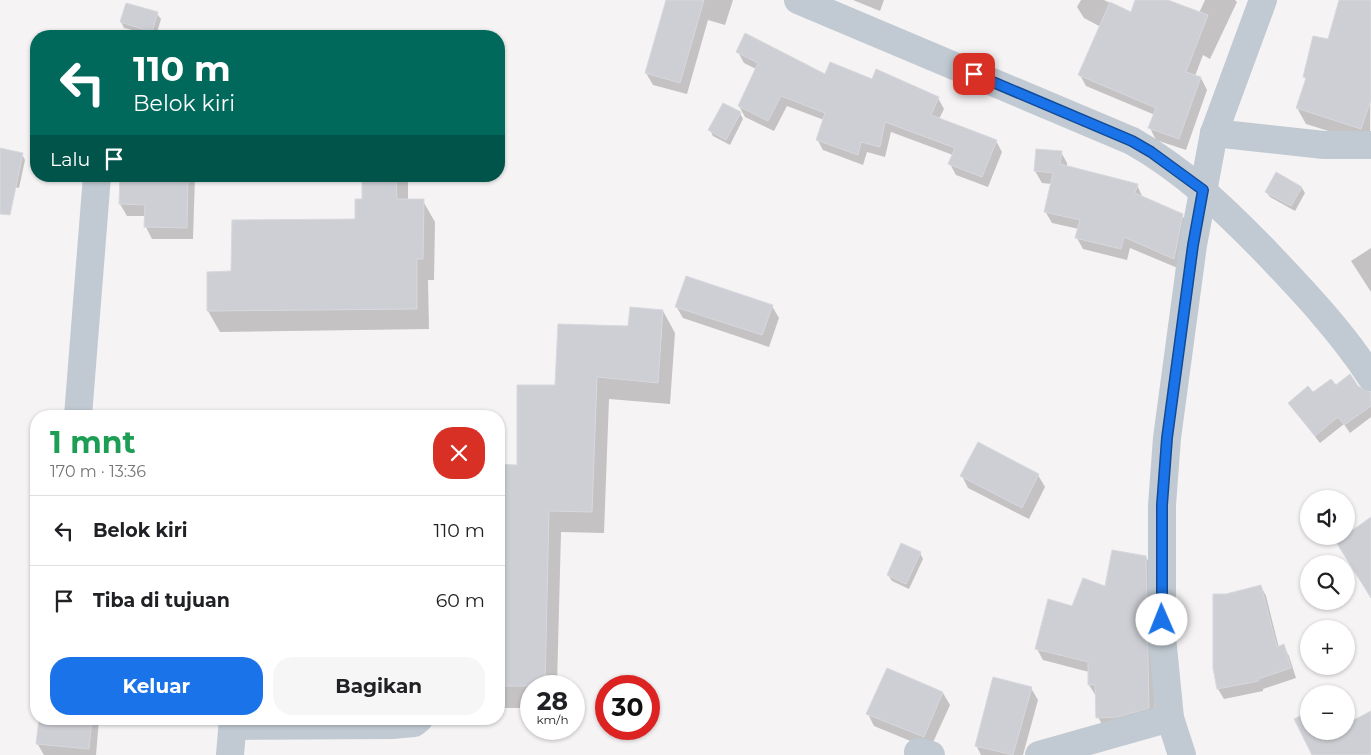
<!DOCTYPE html>
<html lang="id">
<meta charset="utf-8">
<style>
body{margin:0;font-family:Montserrat,sans-serif;background:#f6f6f6;color:#202124;height:100vh;display:flex;flex-direction:column;font-size:19px;white-space:nowrap}
*{box-sizing:border-box;margin:0}
p{font-size:16px;color:#757577}
.icon{flex:none;width:28px;height:28px;fill:none;stroke:currentColor;stroke-width:2;stroke-linecap:round;stroke-linejoin:round}
.map{position:relative;flex:1;overflow:hidden}
.sheet{position:absolute;left:30px;top:410px;width:475px;height:315px;display:flex;flex-direction:column;background:#fff;border-radius:20px;box-shadow:0 1px 4px #0004}
.sheet>*{flex:none}
.guide{position:absolute;left:30px;top:30px;width:475px;height:152px;border-radius:20px;box-shadow:0 1px 4px #0004;background:#00695c;color:#fff;overflow:hidden}
.buttons{position:absolute;left:1300px;top:490px;display:grid;gap:10px}
.buttons a{display:grid;place-items:center;width:55px;height:55px;border-radius:50%;background:#fff;box-shadow:0 1px 4px #0004;font-size:25px}
.speed{position:absolute;left:520px;top:675px;display:flex;gap:10px;font-size:25px;font-weight:700;text-align:center}
.speed>*{display:grid;place-content:center;width:65px;height:65px;border-radius:50%;background:#fff;box-shadow:0 1px 4px #0004;line-height:1}
.speed small{font-size:12px;font-weight:400}
.speed .limit{border:8px solid #d22;background:#fff;color:#111}
.pin{position:absolute;display:grid;place-items:center;width:42px;height:42px;color:#fff;margin:-21px;border-radius:10px;box-shadow:0 2px 8px #0006}
.me{position:absolute;width:55px;margin:-28px;rotate:359deg;stroke-linejoin:round;filter:drop-shadow(0 0 4px #0008)}
.turn{display:flex;align-items:center;gap:18px;height:105px;padding:0 20px;font-size:22px}
.turn .icon{width:65px;height:65px;stroke-width:2.5}
.turn b{display:block;font-size:35px;line-height:42px}
.then{display:flex;align-items:center;height:48px;padding:0 20px;background:#0003;gap:10px;font-size:19px}
.round{display:grid;place-items:center;flex:none;width:52px;height:52px;border-radius:20px;background:#f6f6f6}
.overview{display:flex;align-items:center;justify-content:space-between;height:85px;padding:0 20px}
h1{font-size:30px;font-weight:700;line-height:38px;color:#1e9e55}
.cta{display:flex;gap:10px;margin-top:auto;padding:10px 20px}
.cta a{flex:1;height:58px;border-radius:20px;background:#1a73e8;color:#fff;font-size:20px;font-weight:700;line-height:58px;text-align:center}
.cta a+a{background:#f6f6f6;color:#202124}
ul{padding:0;list-style:none}
li{display:flex;align-items:center;gap:15px;height:70px;padding:0 20px;border-top:1px solid #e0e0e0}
li div{flex:1}
li b{display:block;font-size:19px}
li em{font-style:normal}
.map>svg:first-child{display:block}
</style>
<div class="map">
<svg width="1371" height="755" viewBox="0 0 1371 755">
<rect width="100%" height="100%" fill="#f5f3f3"/>
<g fill="#0003">
<polygon points="669,0 733,0 725,25 708,20 687,94 653,85 646,73"/>
<polygon points="853,0 884,0 880,11"/>
<polygon points="1081,0 1104,0 1131,13 1136,0 1165,0 1199,13 1205,0 1235,0 1237,2 1210,59 1203,55 1195,76 1201,78 1207,90 1186,150 1156,140 1150,128 1155,115 1086,86 1080,75 1101,27 1084,18 1077,7"/>
<polygon points="1341,0 1371,0 1370,144 1306,124 1297,108 1307,81 1304,77 1329,41"/>
<polygon points="157,14 161,19 156,36 124,28 121,22"/>
<polygon points="266,35 297,36 266,36"/>
<polygon points="738,52 826,76 873,80 938,98 944,109 939,119 996,141 1002,152 988,187 956,175 950,164 953,155 891,132 885,157 867,152 863,165 823,150 817,139 824,120 787,106 774,131 745,117 739,106 756,69 744,63"/>
<polygon points="740,113 743,119 730,145 713,136 710,130"/>
<polygon points="0,149 22,154 25,160 19,188 0,184"/>
<polygon points="1037,150 1061,152 1067,163 1067,167 1137,185 1143,198 1182,215 1189,226 1180,269 1130,248 1127,260 1083,249 1077,238 1079,229 1052,223 1045,211 1052,184 1042,183 1035,171"/>
<polygon points="121,176 195,176 193,239 152,239 146,227 146,216 127,216 120,204"/>
<polygon points="363,176 408,176 408,200 423,201 435,222 434,280 428,280 429,329 220,332 208,311 232,273 356,220 364,200"/>
<polygon points="1302,188 1305,193 1295,211 1270,197 1266,192"/>
<polygon points="1371,248 1371,292 1351,261"/>
<polygon points="676,306 772,306 779,318 769,347 683,318"/>
<polygon points="663,311 675,333 670,404 609,399 604,533 561,532 557,686 531,686 531,708 499,708 499,466 518,466 557,387 629,327"/>
<polygon points="1335,387 1358,387 1371,394 1371,417 1350,433 1344,424 1320,443 1289,403"/>
<polygon points="1038,475 1045,487 1029,519 968,488 962,476"/>
<polygon points="920,553 923,559 909,589 892,581 888,575"/>
<polygon points="1146,557 1152,568 1155,719 1104,728 1098,717 1096,696 1089,685 1089,672 1043,660 1037,649 1073,607 1106,587"/>
<polygon points="1261,586 1266,596 1279,648 1284,646 1289,656 1296,678 1263,689 1263,691 1224,699 1218,689 1214,668 1226,595"/>
<polygon points="887,669 943,693 950,705 930,749 874,726 868,714"/>
<polygon points="1031,688 1038,700 1023,755 981,755 976,745"/>
<polygon points="40,719 99,719 96,755 44,755 37,743"/>
</g>
<g fill="#cdcfd5" stroke="#d7d9de">
<polygon points="666,0 704,0 680,83 645,73"/>
<polygon points="1135,0 1168,0 1208,15 1186,72 1201,77 1179,139 1148,128 1156,108 1078,75 1110,2 1131,12"/>
<polygon points="1339,0 1371,0 1371,100 1361,129 1296,108 1306,78 1303,77 1313,36 1328,39"/>
<polygon points="126,3 158,12 152,32 120,22"/>
<polygon points="745,33 825,74 830,62 872,79 876,69 939,97 931,115 997,140 982,177 948,164 955,148 885,122 880,147 861,142 858,155 816,140 825,113 781,96 768,121 738,106 758,63 736,52"/>
<polygon points="723,103 741,112 726,140 708,130"/>
<polygon points="0,148 23,153 10,215 0,214"/>
<polygon points="1036,149 1062,151 1060,164 1138,184 1135,193 1183,214 1174,259 1124,237 1121,249 1075,238 1080,220 1044,212 1053,173 1034,171"/>
<polygon points="1276,172 1302,187 1291,206 1265,192"/>
<polygon points="120,176 188,176 187,228 144,227 145,205 119,204"/>
<polygon points="362,176 396,176 397,199 424,199 423,259 417,259 417,309 207,311 207,272 231,271 232,220 355,219 355,199 362,199"/>
<polygon points="686,276 773,305 762,335 675,307"/>
<polygon points="630,307 663,310 658,383 597,377 592,512 549,511 545,686 499,686 499,464 517,465 517,385 555,385 558,324 628,326"/>
<polygon points="1350,374 1358,386 1371,392 1371,406 1344,425 1338,417 1315,436 1288,403 1308,386 1313,392 1331,379 1336,385"/>
<polygon points="978,442 1039,474 1022,508 960,476"/>
<polygon points="1371,517 1371,598 1336,542"/>
<polygon points="901,543 921,552 906,584 887,575"/>
<polygon points="1112,550 1146,556 1149,708 1118,717 1096,718 1095,685 1088,685 1088,662 1035,649 1048,599 1072,606 1083,578 1105,586"/>
<polygon points="1261,585 1277,647 1284,644 1291,668 1258,679 1259,681 1217,689 1213,668 1213,594 1226,594"/>
<polygon points="887,668 943,692 924,737 866,714"/>
<polygon points="993,677 1032,687 1013,755 975,746"/>
<polygon points="1371,711 1371,755 1312,755 1294,719 1309,712 1309,731 1346,731 1346,724"/>
<polygon points="39,719 92,719 89,749 36,744"/>
</g>
<g fill="none" stroke-linecap="round" stroke-linejoin="round">
<g stroke="#c1cad2" stroke-width="28">
<path d="M798,0L1132,141C1185,171 1224,209 1266,252C1304,292 1341,331 1371,377"/>
<polyline points="1214,133 1324,145 1371,145"/>
<polyline points="78,416 97,176"/>
<polyline points="233,726 392,725 414,723 419,719"/>
<polyline points="918,752 931,755"/>
<polyline points="230,755 233,719"/>
<polyline points="1039,755 1170,718"/>
<polyline points="1182,755 1170,718 1162,637 1162,505 1167,438 1193,245 1214,133 1263,0"/>
</g>
</g>
<g fill="none" stroke-linecap="round" stroke-linejoin="round">
<defs>
<polyline id="route" points="974,74 1132,141 1151,152 1203,190 1193,245 1167,438 1162,505 1162,620"/>
</defs>
<use href="#route" stroke="#114b97" stroke-width="12"/>
<use href="#route" stroke="#1a73e8" stroke-width="9"/>
</g>
</svg>
<div class="buttons">
<a><svg class="icon" aria-label="sound" viewBox="0 0 24 24"><path d="M4 9h4l5-4v14l-5-4H4zM17 9q2 3 0 6"/></svg></a>
<a><svg class="icon" aria-label="search" viewBox="0 0 24 24"><circle cx="10" cy="10" r="6"/><path d="M15 15l6 6"/></svg></a>
<a>+</a>
<a>−</a>
</div>
<div class="speed"><div>28<small>km/h</small></div><div class="limit">30</div></div>
<div class="pin" style="left:974px;top:74px;background:#d93025"><svg class="icon" aria-label="arrive" viewBox="0 0 24 24"><path d="M6 21V4h12l-3 4 3 4H6"/></svg></div>
<svg class="me" style="left:1162px;top:620px" viewBox="-20 -20 40 40"><circle r="19" fill="#fff"/><path d="M0-13L10 11 0 6-10 11z" fill="#1a73e8"/></svg>
<div class="guide">
<div class="turn"><svg class="icon" aria-label="left" viewBox="0 0 24 24"><path d="M17 20v-9H6M10 6l-5 5 5 5"/></svg><div><b>110 m</b>Belok kiri</div></div>
<div class="then">Lalu<svg class="icon" aria-label="arrive" viewBox="0 0 24 24"><path d="M6 21V4h12l-3 4 3 4H6"/></svg></div>
</div>
<section class="sheet">
<div class="overview"><div><h1>1 mnt</h1><p>170 m · 13:36</p></div><a class="round" style="background:#d93025;color:#fff"><svg class="icon" aria-label="close" viewBox="0 0 24 24"><path d="M6 6l12 12M18 6L6 18"/></svg></a></div>
<ul>
<li><svg class="icon" aria-label="left" viewBox="0 0 24 24"><path d="M17 20v-9H6M10 6l-5 5 5 5"/></svg><div><b>Belok kiri</b></div><em>110 m</em></li>
<li><svg class="icon" aria-label="arrive" viewBox="0 0 24 24"><path d="M6 21V4h12l-3 4 3 4H6"/></svg><div><b>Tiba di tujuan</b></div><em>60 m</em></li>
</ul>
<div class="cta"><a>Keluar</a><a>Bagikan</a></div>
</section>
</div>
